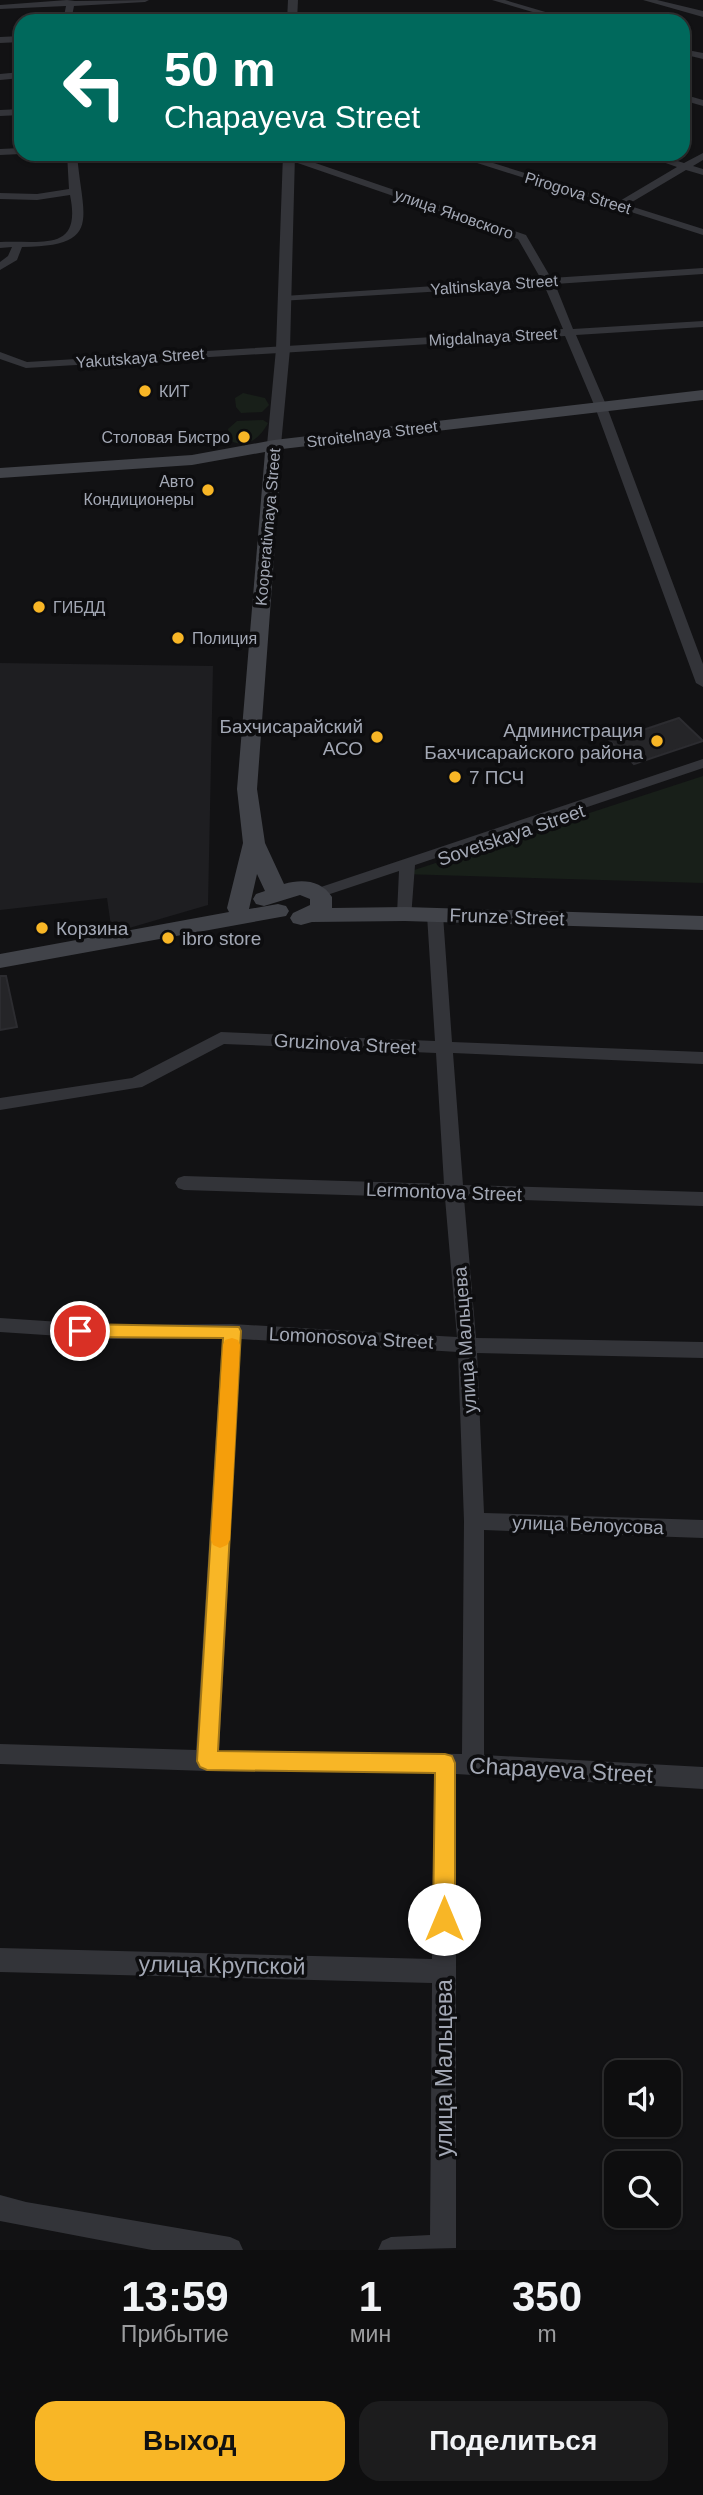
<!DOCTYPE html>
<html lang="ru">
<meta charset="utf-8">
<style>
body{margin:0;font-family:Arial,sans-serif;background:#1c1c1d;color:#f1f3f6;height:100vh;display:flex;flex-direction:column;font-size:26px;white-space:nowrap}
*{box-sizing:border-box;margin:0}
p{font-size:23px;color:#9b9c9e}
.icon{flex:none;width:38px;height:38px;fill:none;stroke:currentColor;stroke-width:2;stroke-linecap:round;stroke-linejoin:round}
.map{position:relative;height:2250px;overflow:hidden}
.details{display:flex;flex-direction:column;background:#0e0e0f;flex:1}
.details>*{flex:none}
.top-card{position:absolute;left:14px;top:14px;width:676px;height:147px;border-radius:21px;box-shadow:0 2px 5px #0004,0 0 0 2px #2e2e2f;background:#00695c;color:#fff;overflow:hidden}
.buttons{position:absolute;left:604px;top:2060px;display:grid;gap:14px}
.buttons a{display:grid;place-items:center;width:77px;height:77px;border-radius:14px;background:#0e0e0f;box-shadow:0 2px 5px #0004,0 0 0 2px #2e2e2f;font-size:35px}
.pin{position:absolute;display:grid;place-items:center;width:60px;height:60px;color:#fff;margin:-30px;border:4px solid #fff;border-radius:50%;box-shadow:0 2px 7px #0007}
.me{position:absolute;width:77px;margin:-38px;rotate:0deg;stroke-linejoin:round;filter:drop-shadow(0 0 5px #0008)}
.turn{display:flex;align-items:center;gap:24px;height:147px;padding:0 35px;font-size:32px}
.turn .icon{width:91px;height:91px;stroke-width:2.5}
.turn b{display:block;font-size:49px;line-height:60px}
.eta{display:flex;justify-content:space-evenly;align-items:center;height:119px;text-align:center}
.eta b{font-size:42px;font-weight:700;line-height:49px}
.primary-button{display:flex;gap:14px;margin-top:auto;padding:14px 35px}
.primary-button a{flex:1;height:80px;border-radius:21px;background:#f8b626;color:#111;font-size:28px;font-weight:700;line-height:80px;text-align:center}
.primary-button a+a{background:#1c1c1d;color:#f1f3f6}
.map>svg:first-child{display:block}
</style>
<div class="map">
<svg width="703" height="2250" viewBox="0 0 703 2250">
<rect width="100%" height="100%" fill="#121214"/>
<polygon fill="#1e1e21" points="0,663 213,666 208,905 112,933 107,898 0,910"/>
<g fill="#181f19">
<polygon points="243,393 265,398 269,405 262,412 241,413 236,407 235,398"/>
<path d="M263,420L268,423C261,437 247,449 231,441L228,429L237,421Z"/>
<polygon points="703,776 703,883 402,874"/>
</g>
<g fill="#252528" stroke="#2c2c30" stroke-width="2">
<polygon points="679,718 703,741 634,764 610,741"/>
<polygon points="0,976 6,976 17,1027 0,1030"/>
</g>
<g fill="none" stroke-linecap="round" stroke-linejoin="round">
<g fill="#333439" fill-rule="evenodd">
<polygon points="67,0 75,1 149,0 145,2 74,6 71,21 63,21 66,6 0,9 0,5"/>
<polygon points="492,0 505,0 576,21 563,21"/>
<polygon points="643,0 657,0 703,11 703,17"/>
<polygon points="293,12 385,13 406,21 290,17"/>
<polygon points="21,36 21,42 0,43 0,37"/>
<polygon points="682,49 703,53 703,59 682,54"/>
<polygon points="21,72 21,78 0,80 0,74"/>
<polygon points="682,94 703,100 703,106 682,100"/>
<polygon points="21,109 21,115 0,116 0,110"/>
<polygon points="21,148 21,154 0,155 0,149"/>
<polygon points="703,153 703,160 693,166 703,169 703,175 686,170 627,205 703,229 703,235 449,154 464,154 618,202 677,167 640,154 655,154 684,163"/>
<path d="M67,154H77C82,218 104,246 22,247L17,260L0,270V262L8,256L12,247L0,248V242C42,240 82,253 70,195L37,200L0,199V193L37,194L69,189Z"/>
<polygon points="289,154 526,235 551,278 703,268 703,274 555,284 573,329 703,321 703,327 576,335 607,407 703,664 703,687 696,683 595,407 565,336 26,368 0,359 0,352 27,362 563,329 544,285 280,301 279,299 284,296 541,279 518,239 286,159 284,157"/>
<polygon points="703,759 703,768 415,865 411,918 399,918 397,914 399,871 318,898 310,893 312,890"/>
<path d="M435,910L443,915L452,1042L703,1052V1064L453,1053L463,1185L703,1192V1206L464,1198L476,1338L703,1342V1358L477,1353L484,1513L703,1520V1538L484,1530V1755L703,1767V1789L456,1774V2248L378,2250L382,2241L391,2237L430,2235L432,1983L0,1972V1948L432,1959L434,1773L207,1771L0,1764V1744L196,1750L222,1339H106L0,1332V1318L106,1325L232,1324L457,1337L445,1198L184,1190L178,1188L175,1183L178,1178L184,1176L444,1184L436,1053L224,1044L142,1087L0,1110V1098L132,1078L221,1032L435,1041L427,915ZM241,1339L458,1352L464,1521L462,1754L219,1751Z"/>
<polygon points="0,2195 26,2202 230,2237 239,2241 243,2250 152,2250 0,2221"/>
</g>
<g fill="#333439" fill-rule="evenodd">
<polygon points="288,0 298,0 297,21 287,21"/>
<polygon points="283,154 295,154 290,349 281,445 274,449 267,445 276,349"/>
</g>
<path fill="#414349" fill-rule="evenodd" d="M703,390V400L282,449L257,789L265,843L284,884C302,879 321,880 332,897V908L405,907L703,916V930L405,921L312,922L301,925L293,923L290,918L293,913L310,905V899L300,895L264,906L256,904L253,899L256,894L265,891L257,874L249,909L278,904L286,906L289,911L286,916L0,968V954L229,912L227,908L243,843L237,789L265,452L192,465L0,478V468L192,455L274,440Z"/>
</g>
<polygon fill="#f8b626" stroke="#a17619" stroke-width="2" points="80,1324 239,1327 241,1331 218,1751 445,1754 452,1756 455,1763 455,1919 452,1927 444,1930 437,1927 433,1919 435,1773 207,1770 200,1767 197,1761 223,1338 80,1337 73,1335 71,1331 73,1326"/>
<polygon fill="#f59e0b" points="232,1338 238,1340 240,1345 230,1540 227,1545 220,1548 213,1545 211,1540 223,1345 225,1340"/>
<g fill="#f8b626" stroke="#0d0d0f" stroke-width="2.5">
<circle cx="145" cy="391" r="7"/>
<circle cx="244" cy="437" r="7"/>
<circle cx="208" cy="490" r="7"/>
<circle cx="39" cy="607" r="7"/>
<circle cx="178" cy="638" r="7"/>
<circle cx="377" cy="737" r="7"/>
<circle cx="657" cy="741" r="7"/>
<circle cx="455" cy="777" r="7"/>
<circle cx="42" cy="928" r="7"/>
<circle cx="168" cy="938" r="7"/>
</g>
<g text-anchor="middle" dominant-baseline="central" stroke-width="7" stroke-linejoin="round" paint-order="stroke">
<g font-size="16" fill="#a3a8b5" stroke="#0d0d0f">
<text transform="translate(578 193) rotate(17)">Pirogova Street</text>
<text transform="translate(454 214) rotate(19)">улица Яновского</text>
<text transform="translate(494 285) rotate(-4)">Yaltinskaya Street</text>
<text transform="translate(493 337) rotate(-3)">Migdalnaya Street</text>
<text transform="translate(140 358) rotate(-4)">Yakutskaya Street</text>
<text transform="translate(372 434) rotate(-7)">Stroitelnaya Street</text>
<text transform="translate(268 527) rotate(-85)">Kooperativnaya Street</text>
</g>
<g font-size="16" fill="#a3a8b5" stroke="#0d0d0f" text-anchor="start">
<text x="159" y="391">КИТ</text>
<text x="230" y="437" text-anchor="end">Столовая Бистро</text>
<text x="194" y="481" text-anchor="end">Авто<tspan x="194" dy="18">Кондиционеры</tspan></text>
<text x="53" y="607">ГИБДД</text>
<text x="192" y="638">Полиция</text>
</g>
<g font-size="19" fill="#a3a8b5" stroke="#0d0d0f" text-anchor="start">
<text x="363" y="726" text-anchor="end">Бахчисарайский<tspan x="363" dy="22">АСО</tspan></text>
<text x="643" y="730" text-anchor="end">Администрация<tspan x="643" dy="22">Бахчисарайского района</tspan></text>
<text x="469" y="777">7 ПСЧ</text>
<text x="56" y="928">Корзина</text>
<text x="182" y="938">ibro store</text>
</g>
<g font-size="19" fill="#a3a8b5" stroke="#0d0d0f">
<text transform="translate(511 835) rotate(-19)">Sovetskaya Street</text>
<text transform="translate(507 917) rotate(2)">Frunze Street</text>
<text transform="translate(345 1044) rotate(3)">Gruzinova Street</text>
<text transform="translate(444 1192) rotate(2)">Lermontova Street</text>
<text transform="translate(351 1338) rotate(3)">Lomonosova Street</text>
<text transform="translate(465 1340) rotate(-94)">улица Мальцева</text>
<text transform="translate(588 1525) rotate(2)">улица Белоусова</text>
</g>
<g font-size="23" fill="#a3a8b5" stroke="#0d0d0f">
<text transform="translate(561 1770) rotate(3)">Chapayeva Street</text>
<text transform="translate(222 1965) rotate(1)">улица Крупской</text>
<text transform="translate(444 2068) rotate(-90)">улица Мальцева</text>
</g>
</g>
</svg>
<div class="buttons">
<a><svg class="icon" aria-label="sound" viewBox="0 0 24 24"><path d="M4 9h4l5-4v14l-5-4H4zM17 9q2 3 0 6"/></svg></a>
<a><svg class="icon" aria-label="search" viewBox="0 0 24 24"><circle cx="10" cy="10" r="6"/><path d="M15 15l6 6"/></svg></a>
</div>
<div class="pin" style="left:80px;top:1331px;background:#d93025"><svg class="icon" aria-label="arrive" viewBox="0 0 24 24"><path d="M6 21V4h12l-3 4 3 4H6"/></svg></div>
<svg class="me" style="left:444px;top:1919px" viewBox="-20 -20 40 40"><circle r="19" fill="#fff"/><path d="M0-13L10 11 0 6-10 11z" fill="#f8b626"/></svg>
<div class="top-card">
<div class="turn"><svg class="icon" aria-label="left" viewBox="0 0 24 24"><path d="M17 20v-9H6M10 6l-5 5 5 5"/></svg><div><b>50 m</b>Chapayeva Street</div></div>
</div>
</div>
<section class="details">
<div class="eta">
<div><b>13:59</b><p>Прибытие</p></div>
<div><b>1</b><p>мин</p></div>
<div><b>350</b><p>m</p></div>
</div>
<div class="primary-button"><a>Выход</a><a>Поделиться</a></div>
</section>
